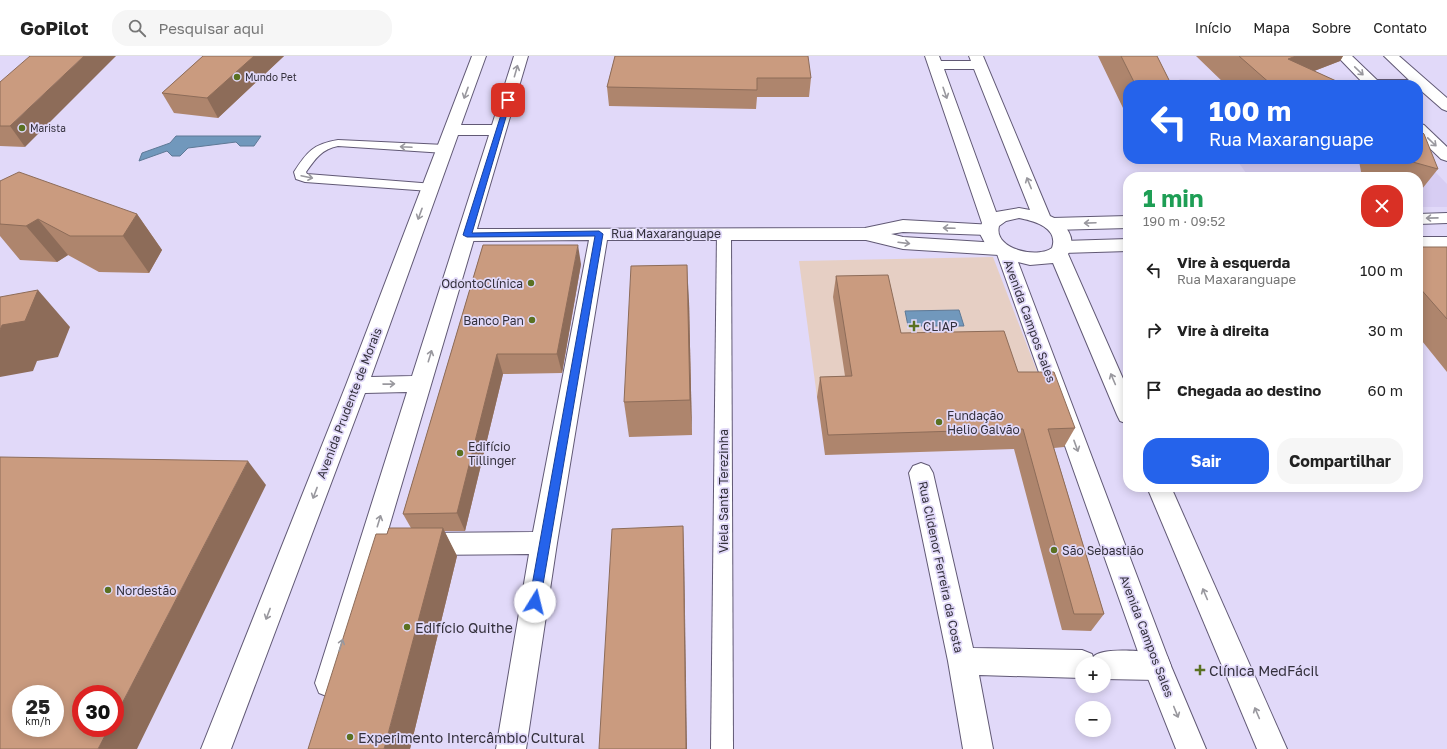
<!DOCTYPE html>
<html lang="pt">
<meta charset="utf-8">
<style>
body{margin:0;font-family:"Golos Text",sans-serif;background:#f6f6f6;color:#222;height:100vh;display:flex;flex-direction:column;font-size:15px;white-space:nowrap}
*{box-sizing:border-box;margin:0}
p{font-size:13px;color:#767676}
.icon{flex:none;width:22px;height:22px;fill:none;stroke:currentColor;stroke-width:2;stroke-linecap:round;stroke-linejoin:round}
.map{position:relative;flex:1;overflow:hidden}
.drawer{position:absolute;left:1123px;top:116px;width:300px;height:320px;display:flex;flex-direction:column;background:#fff;border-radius:16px;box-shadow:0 2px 10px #0003}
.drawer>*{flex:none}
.guide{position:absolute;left:1123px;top:24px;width:300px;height:84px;border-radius:16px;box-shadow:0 2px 10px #0003;background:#2563eb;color:#fff;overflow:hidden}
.fabs{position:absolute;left:1075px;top:601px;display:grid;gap:8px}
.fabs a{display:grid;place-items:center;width:36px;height:36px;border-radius:50%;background:#fff;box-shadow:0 2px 10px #0003;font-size:20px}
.speed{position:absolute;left:12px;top:629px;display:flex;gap:8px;font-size:20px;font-weight:700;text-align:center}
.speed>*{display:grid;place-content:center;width:52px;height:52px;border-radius:50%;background:#fff;box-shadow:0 2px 10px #0003;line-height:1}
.speed small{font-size:10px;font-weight:400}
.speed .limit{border:6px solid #d22;background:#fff;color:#111}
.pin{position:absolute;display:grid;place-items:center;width:34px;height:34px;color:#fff;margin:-17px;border-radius:8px;box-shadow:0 2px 6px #0006}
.me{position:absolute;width:44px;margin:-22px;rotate:9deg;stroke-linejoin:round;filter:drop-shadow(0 0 3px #0008)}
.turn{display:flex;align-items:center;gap:14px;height:84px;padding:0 20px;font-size:18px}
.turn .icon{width:52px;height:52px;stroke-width:2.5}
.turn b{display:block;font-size:28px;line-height:34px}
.round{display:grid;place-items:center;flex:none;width:42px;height:42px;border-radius:16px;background:#f6f6f6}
.headline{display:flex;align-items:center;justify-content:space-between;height:68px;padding:0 20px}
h1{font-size:24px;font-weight:700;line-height:30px;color:#1e9e55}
.primary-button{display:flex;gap:8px;margin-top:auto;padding:8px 20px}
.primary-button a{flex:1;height:46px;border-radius:16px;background:#2563eb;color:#fff;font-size:16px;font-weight:700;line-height:46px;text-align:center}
.primary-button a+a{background:#f6f6f6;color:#222}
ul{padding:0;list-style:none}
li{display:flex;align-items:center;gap:12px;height:60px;padding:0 20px}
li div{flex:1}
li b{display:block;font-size:15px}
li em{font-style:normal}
header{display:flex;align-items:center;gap:24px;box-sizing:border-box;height:56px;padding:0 20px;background:#fff;border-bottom:1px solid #e0e0e0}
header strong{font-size:19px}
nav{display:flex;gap:22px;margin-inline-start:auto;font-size:14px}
.search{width:280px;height:36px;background:#f6f6f6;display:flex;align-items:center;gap:10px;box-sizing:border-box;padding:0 14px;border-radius:16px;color:#767676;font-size:15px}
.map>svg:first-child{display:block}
</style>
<header>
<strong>GoPilot</strong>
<div class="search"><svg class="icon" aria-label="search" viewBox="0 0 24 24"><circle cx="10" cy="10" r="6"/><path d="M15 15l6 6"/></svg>Pesquisar aqui</div>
<nav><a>Início</a><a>Mapa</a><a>Sobre</a><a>Contato</a></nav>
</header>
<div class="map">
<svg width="1447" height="693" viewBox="0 0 1447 693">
<rect width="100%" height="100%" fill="#e1d9f9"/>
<g fill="#d7cdf3">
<polygon points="1179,23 1314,29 1184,29"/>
<polygon points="1418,98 1447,128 1447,151 1418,151 1418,121 1249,121 1236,103 1418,103"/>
</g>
<polygon fill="#e6cfc4" points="993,201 1045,336 817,341 799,205"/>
<g fill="#7198bc" stroke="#5e7996">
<polygon points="176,80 261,80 254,90 240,90 236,86 188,92 180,100 172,100 167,95 139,105 142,97 170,87"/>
<polygon points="959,254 964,270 908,270 905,255"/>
</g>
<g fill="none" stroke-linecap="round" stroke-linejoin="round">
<defs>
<g id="lane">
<path d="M338,84L445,89L451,93L445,97L338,90C322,93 315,103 306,116L307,118L434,128L436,131L430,135L305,126L296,123L294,116C307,96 313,88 338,84Z"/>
<polygon points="724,173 729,174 731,177 733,693 711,693 717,177 719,174"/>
</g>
<g id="street">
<polygon points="1447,157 1447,167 1418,168 1418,158"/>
<polygon points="1128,160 1128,172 1052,174 1046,172 1043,168 1046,164 1052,162"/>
<polygon points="903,164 994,169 997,173 994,177 988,179 903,176 891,178 903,181 999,187 1006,189 1008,193 1006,197 999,199 903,193 866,184 607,184 557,487 526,693 496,693 529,498 422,499 413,496 409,488 413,480 422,477 533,476 589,184 467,185 461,183 458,179 461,175 467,173 865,172"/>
<rect x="1418" y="181" width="29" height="12"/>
<polygon points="1128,183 1128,195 1063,197 1056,195 1054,191 1056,187 1063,185"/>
<path d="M921,407L929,410L933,417L973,592L1082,594L1092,598L1093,601C1101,590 1155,595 1167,600L1171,610L1167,620L1157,624L1104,623V608H1082V622L979,619L993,693H963L948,605L909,417L913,410Z"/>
</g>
<g id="secondary">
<path d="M925,0H939L941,5H971L969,0H983L1050,160C1065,166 1078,182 1068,198L1128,334V368L1120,365L1117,359L1053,207L1030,209L1018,206L1171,610L1206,693H1176L1143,610L997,198L986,189L979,176L982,167ZM944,13H974L1030,154L1019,152L996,156ZM1019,162C1035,165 1059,172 1052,192C1037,203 993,193 999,170L1006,165Z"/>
<polygon points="1337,0 1352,0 1377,24 1409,24 1384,0 1399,0 1447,42 1447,55 1442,53 1418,32 1418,29 1365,29"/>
<polygon points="1418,67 1424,69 1447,91 1447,105 1441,103 1418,81"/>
<polygon points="1147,431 1171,431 1287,693 1257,693"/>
</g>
<path id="primary" d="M472,0H486L461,69H492L514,0H528L343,627L339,637L329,641L319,637L315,627L407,336L365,337L231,693H201L346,329ZM458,79H489L412,320L371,321Z"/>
</defs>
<use href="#lane" stroke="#615975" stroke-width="2"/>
<use href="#street" stroke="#615975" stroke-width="2"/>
<use href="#secondary" stroke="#615975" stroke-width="2"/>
<use href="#primary" stroke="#615975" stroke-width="2"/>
<use href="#lane" fill="#fff" fill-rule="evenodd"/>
<use href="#street" fill="#fff" fill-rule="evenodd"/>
<use href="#secondary" fill="#fff" fill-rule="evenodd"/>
<use href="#primary" fill="#fff" fill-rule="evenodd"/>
</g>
<g fill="#ae856d">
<polygon points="203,0 284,0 218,62 174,57 162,37"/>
<polygon points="615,0 811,22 809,41 757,41 756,53 609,50 607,31"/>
<polygon points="1098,0 1157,0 1170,26 1169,29 1128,29 1128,52 1123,52"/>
<polygon points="1196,0 1343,0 1340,5 1314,15 1345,29 1226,29"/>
<polygon points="0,26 25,91 0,90"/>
<polygon points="1356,103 1418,103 1438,113 1418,138 1418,121 1362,121 1359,105"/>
<polygon points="0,125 137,158 162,194 149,217 99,216 68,199 57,206 20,204 0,180"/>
<polygon points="483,189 581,208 562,317 503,318 465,475 444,475 457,500 410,693 387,478 411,472 403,458"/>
<polygon points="1418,191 1447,191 1447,316 1418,280"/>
<polygon points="836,220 901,277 1018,316 1075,372 1064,391 1054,392 1104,558 1091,575 1062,574 1014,393 825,399 817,341 820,321 845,320 833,241"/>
<polygon points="689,245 692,379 629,381 624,346"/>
</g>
<g fill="#8d6c59">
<polygon points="84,0 116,0 25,91 10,70"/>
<polygon points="254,0 284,0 218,62 207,42"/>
<polygon points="1296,0 1343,0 1340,5 1278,29 1288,3"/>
<polygon points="137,158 162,194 149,217 123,180"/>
<polygon points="38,163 68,199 57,206 26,170"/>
<polygon points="578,189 581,208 562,317 557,298"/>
<polygon points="687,209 689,245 692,379 690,344"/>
<polygon points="38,234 70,271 58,301 37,305 33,315 0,321 0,274 2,269"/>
<polygon points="497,298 503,318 465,475 457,457"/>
<polygon points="248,405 266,429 137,693 98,693 109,672 115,672 115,661"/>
<polygon points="683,470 684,489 687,693 686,693"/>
<polygon points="443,472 457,500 410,693 384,693"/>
</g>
<g fill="#ca9b7f" stroke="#8d6c59" fill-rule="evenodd">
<polygon points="30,0 84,0 10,70 0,70 0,26"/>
<polygon points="203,0 254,0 207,42 162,37"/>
<polygon points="615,0 808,0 811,22 757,22 757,34 607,31"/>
<polygon points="1121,0 1157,0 1170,26 1134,26"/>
<polygon points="1239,0 1296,0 1288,3 1345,29 1272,29"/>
<polygon points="1418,72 1424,78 1438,113 1402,103 1418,103"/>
<polygon points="19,116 137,158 123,180 70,180 38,163 26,170 0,168 0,125"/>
<polygon points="483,189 578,189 557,298 497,298 457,457 403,458"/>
<polygon points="1418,191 1447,191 1447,263 1418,230"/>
<polygon points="687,209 690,344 624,346 631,210"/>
<polygon points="888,219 901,277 1004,275 1018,316 1054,316 1075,372 1048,373 1104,558 1074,558 1023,373 828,379 820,321 852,320 836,220"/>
<polygon points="38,234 25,265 2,269 0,274 0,241"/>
<path d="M0,401L248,405L115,661V638H81V672H109L98,693H0ZM21,638H55V672H21Z"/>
<polygon points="683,470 686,693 599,693 612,473"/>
<polygon points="389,472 443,472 384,693 308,693 376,478 387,478"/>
</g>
<defs><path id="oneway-shaft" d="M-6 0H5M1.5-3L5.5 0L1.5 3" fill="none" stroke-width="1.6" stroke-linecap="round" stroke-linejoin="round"/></defs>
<g stroke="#99989e">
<use href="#oneway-shaft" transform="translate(516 15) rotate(-74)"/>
<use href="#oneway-shaft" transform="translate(1359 15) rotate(44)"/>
<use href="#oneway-shaft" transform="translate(466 37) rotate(110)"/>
<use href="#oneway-shaft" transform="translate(945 37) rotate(71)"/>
<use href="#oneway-shaft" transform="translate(1432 86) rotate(44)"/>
<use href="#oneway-shaft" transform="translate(406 91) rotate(-177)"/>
<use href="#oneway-shaft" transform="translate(307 121) rotate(12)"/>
<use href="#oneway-shaft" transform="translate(1029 127) rotate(-112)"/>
<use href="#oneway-shaft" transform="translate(420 158) rotate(110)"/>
<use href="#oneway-shaft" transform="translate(1432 162) rotate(179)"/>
<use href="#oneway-shaft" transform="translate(1090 167) rotate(178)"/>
<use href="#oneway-shaft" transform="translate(949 172) rotate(-178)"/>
<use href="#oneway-shaft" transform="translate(904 187) rotate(7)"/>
<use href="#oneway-shaft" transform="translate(430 300) rotate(-73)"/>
<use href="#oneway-shaft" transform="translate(1113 323) rotate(-113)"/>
<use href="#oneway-shaft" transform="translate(389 328) rotate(-1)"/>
<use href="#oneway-shaft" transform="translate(1076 390) rotate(70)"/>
<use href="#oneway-shaft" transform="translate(315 437) rotate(111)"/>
<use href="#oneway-shaft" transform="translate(379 465) rotate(-73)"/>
<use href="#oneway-shaft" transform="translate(1205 538) rotate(-113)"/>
<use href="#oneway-shaft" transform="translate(268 558) rotate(111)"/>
<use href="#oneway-shaft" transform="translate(341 589) rotate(-73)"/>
<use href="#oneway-shaft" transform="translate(1176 656) rotate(68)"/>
<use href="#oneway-shaft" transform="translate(1257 657) rotate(-113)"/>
</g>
<polygon fill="#2563eb" stroke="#184099" points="506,43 511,44 472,177 599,175 603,178 540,546 539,549 535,551 531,549 529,546 595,180 467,181 463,179"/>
<g fill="#5a7122" stroke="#e1d9f9" stroke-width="1.5">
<circle cx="237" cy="21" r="4"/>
<circle cx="22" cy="72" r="4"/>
<circle cx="531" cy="227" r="4"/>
<circle cx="532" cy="264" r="4"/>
<path d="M912 264h4v4h4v4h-4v4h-4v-4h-4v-4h4z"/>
<circle cx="939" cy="366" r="4"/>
<circle cx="460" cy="397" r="4"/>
<circle cx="1054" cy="494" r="4"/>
<circle cx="108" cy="534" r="4"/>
<circle cx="407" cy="571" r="4"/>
<path d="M1198 608h4v4h4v4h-4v4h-4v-4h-4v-4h4z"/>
<circle cx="350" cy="681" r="4"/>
</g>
<g text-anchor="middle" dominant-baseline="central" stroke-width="3.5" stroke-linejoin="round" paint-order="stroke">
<g font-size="10" fill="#33303c" stroke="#e1d9f9" text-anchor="start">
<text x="245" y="21">Mundo Pet</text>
<text x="30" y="72">Marista</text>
</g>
<g font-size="12" fill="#33303c" stroke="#e1d9f9">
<text x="666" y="177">Rua Maxaranguape</text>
<text transform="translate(1030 265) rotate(70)">Avenida Campos Sales</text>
<text transform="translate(349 347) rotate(-69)">Avenida Prudente de Morais</text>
<text transform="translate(723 435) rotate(-90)">Viela Santa Terezinha</text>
<text transform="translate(941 511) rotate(78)">Rua Clidenor Ferreira da Costa</text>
<text transform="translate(1147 580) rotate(69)">Avenida Campos Sales</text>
</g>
<g font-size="12" fill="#33303c" stroke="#e1d9f9" text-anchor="start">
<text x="523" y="227" text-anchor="end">OdontoClínica</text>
<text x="524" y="264" text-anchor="end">Banco Pan</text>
<text x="923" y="270">CLIAP</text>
<text x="947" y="359">Fundação<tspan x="947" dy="14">Helio Galvão</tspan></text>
<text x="468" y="390">Edifício<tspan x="468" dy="14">Tillinger</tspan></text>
<text x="1062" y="494">São Sebastião</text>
<text x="116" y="534">Nordestão</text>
</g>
<g font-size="14" fill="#33303c" stroke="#e1d9f9" text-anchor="start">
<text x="415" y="571">Edifício Quithe</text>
<text x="1209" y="614">Clínica MedFácil</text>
<text x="358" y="681">Experimento Intercâmbio Cultural</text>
</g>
</g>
</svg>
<div class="fabs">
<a>+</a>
<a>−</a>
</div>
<div class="speed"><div>25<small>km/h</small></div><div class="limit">30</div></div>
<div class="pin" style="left:508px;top:44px;background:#d93025"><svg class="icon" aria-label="arrive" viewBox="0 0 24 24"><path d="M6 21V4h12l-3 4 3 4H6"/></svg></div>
<svg class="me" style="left:535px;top:546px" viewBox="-20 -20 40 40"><circle r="19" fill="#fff"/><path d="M0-13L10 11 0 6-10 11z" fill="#2563eb"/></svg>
<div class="guide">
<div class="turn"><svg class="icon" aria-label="left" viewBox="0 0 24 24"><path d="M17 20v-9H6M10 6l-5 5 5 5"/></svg><div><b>100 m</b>Rua Maxaranguape</div></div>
</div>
<section class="drawer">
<div class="headline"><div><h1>1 min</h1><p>190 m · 09:52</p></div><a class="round" style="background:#d93025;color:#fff"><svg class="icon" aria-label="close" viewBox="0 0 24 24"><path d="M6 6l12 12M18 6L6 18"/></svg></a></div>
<ul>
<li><svg class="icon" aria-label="left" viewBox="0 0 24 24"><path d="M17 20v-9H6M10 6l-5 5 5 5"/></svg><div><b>Vire à esquerda</b><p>Rua Maxaranguape</p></div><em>100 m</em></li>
<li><svg class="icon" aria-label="right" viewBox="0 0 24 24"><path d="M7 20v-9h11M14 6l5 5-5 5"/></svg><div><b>Vire à direita</b></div><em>30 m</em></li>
<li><svg class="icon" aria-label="arrive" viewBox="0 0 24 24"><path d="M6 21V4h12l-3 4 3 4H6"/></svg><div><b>Chegada ao destino</b></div><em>60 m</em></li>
</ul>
<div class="primary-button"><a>Sair</a><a>Compartilhar</a></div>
</section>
</div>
